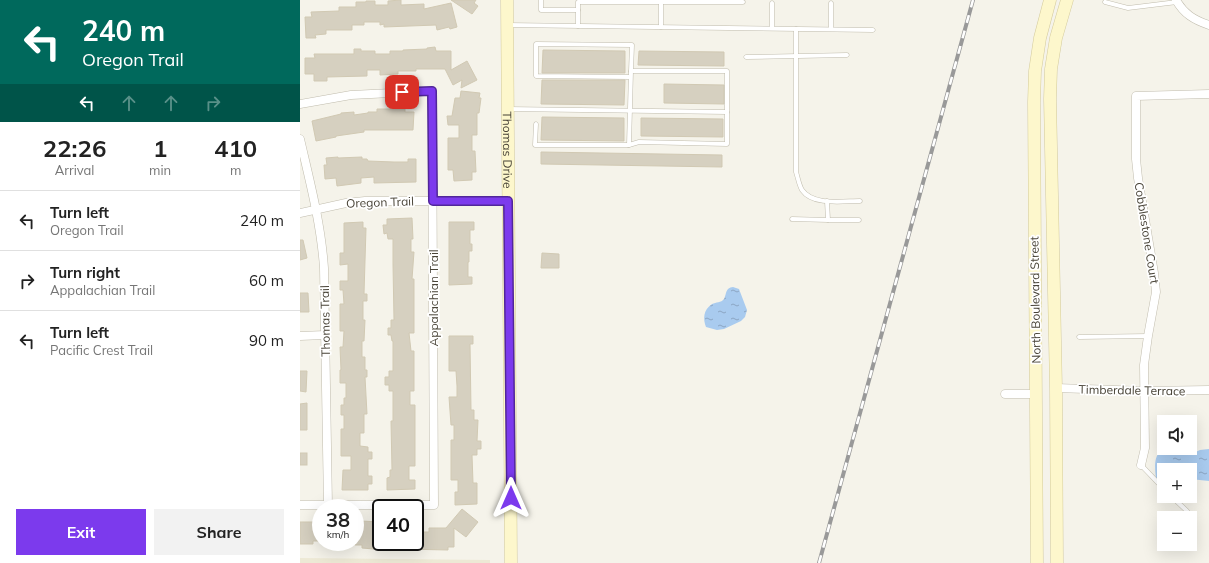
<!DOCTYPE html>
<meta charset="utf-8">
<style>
body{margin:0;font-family:Mulish,sans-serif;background:#f2f2f2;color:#222;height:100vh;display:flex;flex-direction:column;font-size:15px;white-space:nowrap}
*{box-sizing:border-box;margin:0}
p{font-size:13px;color:#767676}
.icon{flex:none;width:22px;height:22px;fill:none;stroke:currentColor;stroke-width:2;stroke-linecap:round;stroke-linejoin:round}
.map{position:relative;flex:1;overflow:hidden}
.panel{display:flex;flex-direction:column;background:#fff;width:300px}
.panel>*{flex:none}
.top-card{background:#00695c;color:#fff;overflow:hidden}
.tools{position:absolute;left:857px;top:415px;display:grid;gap:8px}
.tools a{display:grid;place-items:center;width:40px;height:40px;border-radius:0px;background:#fff;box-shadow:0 4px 16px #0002;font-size:20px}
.speed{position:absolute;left:12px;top:499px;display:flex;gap:8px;font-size:20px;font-weight:700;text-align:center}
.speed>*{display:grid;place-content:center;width:52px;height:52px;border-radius:50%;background:#fff;box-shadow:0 4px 16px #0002;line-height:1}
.speed small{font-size:10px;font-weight:400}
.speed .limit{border:2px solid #111;border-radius:6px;background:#fff;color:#111}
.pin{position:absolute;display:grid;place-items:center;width:34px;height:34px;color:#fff;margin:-17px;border-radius:8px;box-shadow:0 2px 6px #0006}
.me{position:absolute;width:44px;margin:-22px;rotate:0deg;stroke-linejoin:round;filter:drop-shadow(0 0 3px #0008)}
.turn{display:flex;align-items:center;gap:14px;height:84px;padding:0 16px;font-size:18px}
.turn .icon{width:52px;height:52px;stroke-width:2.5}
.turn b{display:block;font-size:28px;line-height:34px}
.lanes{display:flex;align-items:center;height:38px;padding:0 16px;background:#0003;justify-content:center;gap:20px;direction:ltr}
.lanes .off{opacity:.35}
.eta{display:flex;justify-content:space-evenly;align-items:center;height:68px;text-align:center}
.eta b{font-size:24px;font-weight:700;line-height:28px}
.action{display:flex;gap:8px;margin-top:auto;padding:8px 16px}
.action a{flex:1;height:46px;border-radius:0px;background:#7c3aed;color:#fff;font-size:16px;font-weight:700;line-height:46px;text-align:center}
.action a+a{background:#f2f2f2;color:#222}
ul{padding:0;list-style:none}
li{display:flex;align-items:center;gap:12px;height:60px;padding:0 16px;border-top:1px solid #e0e0e0}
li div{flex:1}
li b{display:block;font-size:15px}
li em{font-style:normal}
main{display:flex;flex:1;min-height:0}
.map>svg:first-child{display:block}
</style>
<main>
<section class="panel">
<div class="top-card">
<div class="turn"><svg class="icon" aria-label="left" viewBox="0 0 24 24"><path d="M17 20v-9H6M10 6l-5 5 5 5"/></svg><div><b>240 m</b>Oregon Trail</div></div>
<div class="lanes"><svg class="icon" aria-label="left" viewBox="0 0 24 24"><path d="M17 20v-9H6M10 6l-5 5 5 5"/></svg><svg class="icon off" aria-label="ahead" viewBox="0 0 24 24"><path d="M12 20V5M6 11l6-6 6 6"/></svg><svg class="icon off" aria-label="ahead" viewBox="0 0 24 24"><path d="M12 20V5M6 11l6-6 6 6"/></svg><svg class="icon off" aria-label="right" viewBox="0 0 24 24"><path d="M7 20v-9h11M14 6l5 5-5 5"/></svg></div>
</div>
<div class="eta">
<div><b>22:26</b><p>Arrival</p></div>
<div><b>1</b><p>min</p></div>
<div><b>410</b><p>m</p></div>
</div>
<ul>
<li><svg class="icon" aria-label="left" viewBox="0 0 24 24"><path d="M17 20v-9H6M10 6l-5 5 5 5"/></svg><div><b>Turn left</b><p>Oregon Trail</p></div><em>240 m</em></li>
<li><svg class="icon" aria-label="right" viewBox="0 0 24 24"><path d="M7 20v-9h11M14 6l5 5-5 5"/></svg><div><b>Turn right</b><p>Appalachian Trail</p></div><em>60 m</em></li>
<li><svg class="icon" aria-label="left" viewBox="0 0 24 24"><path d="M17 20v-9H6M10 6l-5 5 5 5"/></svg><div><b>Turn left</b><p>Pacific Crest Trail</p></div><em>90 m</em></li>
</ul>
<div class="action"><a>Exit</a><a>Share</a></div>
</section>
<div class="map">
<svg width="909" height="563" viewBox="0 0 909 563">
<defs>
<pattern id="water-ripples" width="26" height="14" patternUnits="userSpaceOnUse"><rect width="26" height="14" fill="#a9cbef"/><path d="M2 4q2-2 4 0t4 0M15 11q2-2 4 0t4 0" fill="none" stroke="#8ca6c3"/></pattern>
</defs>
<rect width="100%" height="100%" fill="#f5f3ea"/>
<polygon fill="#ede9d5" points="0,558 190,560 190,563 0,563"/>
<g fill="url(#water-ripples)">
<path d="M433,287L439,289L447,310L445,317L441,321L424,329L417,330L406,327C403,319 403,310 412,304C416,302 421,303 424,299C427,293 425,288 433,287Z"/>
<path d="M864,448H876L893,453L900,450L909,449V481L890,479V470H864V481H861L856,478C855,466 853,455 864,448Z"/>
</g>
<g fill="#d6d0c0" stroke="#d1c9b3">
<polygon points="101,0 101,5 124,4 124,9 151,3 157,27 150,29 149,27 137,30 136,25 84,27 84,24 80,25 80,22 64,22 64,25 52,25 52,30 26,30 26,34 15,35 16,38 6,38 5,17 12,17 11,12 39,11 39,7 56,7 56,2 66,2 66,1 75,1 75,5 88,5 88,1"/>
<polygon points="151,0 176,0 174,3 178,6 172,14"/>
<polygon points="135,47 136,51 151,51 151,70 167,61 177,80 161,88 162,80 153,85 145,69 116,69 116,71 98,71 98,74 80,75 80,70 67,70 67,76 27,77 27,81 14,81 14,74 5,74 5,58 15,58 14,54 54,54 54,49 61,49 61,51 75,51 75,54 90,54 90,51 103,51 103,50 127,49 127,48"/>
<polygon points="243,50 325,51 325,73 242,73"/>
<polygon points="339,51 424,52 424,66 338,65"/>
<polygon points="242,80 325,80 324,105 241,104"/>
<polygon points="364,84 424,85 424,104 364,103"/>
<polygon points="161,91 180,93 179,98 181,98 179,113 177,113 177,135 172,135 172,151 175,151 176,172 172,172 172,180 154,181 153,170 148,170 148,138 159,138 159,125 148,125 147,116 152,116 155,98 160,98"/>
<polygon points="77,109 105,109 105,112 114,112 113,130 64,130 64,132 36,136 36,137 16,141 12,121 41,114 41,113 54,112 54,115 68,113 68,112 77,112"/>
<polygon points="242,117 324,118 324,141 241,140"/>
<polygon points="341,118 423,119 423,137 341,136"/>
<polygon points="241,152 422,155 422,167 241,164"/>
<polygon points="38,157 38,158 62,157 62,159 67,159 68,161 94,162 108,162 108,159 116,159 116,182 74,183 74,177 61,178 61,183 37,186 36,178 25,179 24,165 27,165 26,158"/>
<polygon points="112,218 113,239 111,239 111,252 114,252 112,279 114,279 114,333 109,333 111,351 114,351 114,391 110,391 110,405 115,405 115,466 109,466 109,480 115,480 115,489 87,490 87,478 90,477 90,470 92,470 91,421 93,421 93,391 89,391 89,385 85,385 85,377 89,377 89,371 93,371 93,341 92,341 91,335 88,335 88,328 91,328 91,320 94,320 93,264 93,239 88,239 87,233 84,234 83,225 87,225 87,219"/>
<polygon points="63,222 63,228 66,228 64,294 67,294 67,301 63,301 63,320 65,320 64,341 62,341 62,357 65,357 65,370 67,370 67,377 65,377 67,414 64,414 64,433 60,433 60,446 68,447 68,452 72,452 72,459 68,459 68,476 72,476 72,484 68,484 68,490 42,490 43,470 51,470 51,456 41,456 41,429 44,429 44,415 41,415 41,405 44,405 44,398 46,398 46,383 40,383 40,370 41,370 40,347 43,347 44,331 40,331 40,304 44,304 43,290 40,290 40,281 48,281 48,264 40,265 40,253 44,253 44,223"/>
<polygon points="149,222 174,222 174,230 170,230 170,244 172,244 172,251 169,251 169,262 168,262 168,277 172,277 172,284 149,285"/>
<polygon points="0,240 3,240 7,258 0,260"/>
<polygon points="242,253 259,254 259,268 241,268"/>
<polygon points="0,293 8,293 9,312 0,312"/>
<polygon points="149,336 173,336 173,344 170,344 171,410 174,410 174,420 178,420 177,441 181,441 181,449 177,449 177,455 172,455 173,483 177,483 177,504 155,505 155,492 158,492 158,480 151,480 151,440 154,440 154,425 151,425 149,397 157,397 157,386 156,371 149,371"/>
<polygon points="0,371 7,371 6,392 0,391"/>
<polygon points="7,403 7,430 0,430 0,404"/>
<rect x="0" y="453" width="7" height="12"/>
<polygon points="162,509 178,522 166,537 154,528 154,547 148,547 148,550 104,549 104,542 115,542 115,532 129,532 129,528 146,528"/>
<polygon points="61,521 81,522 81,544 74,544 74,549 62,548 62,545 55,545 55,527 61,527"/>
<polygon points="0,522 21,522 21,541 13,541 13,544 0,544"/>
</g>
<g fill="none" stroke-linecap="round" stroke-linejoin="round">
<defs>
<g id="lane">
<polyline points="241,0 241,10 278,10"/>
<polyline points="361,1 361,27"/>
<polyline points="805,2 828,8 877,2"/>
<polyline points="531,3 531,29"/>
<polyline points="208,25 573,30"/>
<polyline points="278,26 278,2 443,2"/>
<polyline points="472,28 472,3"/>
<path d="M496,29V172C498,178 499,185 502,190C513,206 543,201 560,201"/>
<polyline points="446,57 547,55"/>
<polyline points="330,77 236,76 236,44 332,45 331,71"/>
<polyline points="208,109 427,112 427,144 339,142 329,145 235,145 236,124"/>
<polyline points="329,145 331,71 427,71 427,112"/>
<polyline points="527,201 528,220 559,220"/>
<polyline points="492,219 528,220"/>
<polyline points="779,337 848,336"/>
<polyline points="841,465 864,489"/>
<polyline points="871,496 887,511"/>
</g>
<g id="street">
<path d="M876,0C884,14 894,20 909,25"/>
<polyline points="0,104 51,95 132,91 134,505 0,505"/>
<path d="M0,139C10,182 21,224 24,268L28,506"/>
<polyline points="0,213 46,203 65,201 208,201"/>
<polyline points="0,336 25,335"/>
<polyline points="756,388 845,391 909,390"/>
<polyline points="705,394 736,394"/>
<polyline points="841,465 845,448 844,365 848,336 856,292 854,273 838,178 836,159 836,96 909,94"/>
</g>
<g id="secondary">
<path id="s1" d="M207,0L211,563"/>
<polyline points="737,563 734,102 735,71 740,38 750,0"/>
<polyline points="757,563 756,388 750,99 751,69 756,38 767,0"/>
</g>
</defs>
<use href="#lane" stroke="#c0bcad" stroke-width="5"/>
<use href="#street" stroke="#c0bcad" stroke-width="9"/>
<use href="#secondary" stroke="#d3ca9b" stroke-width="13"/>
<use href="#lane" stroke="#fff" stroke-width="4"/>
<use href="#street" stroke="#fff" stroke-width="8"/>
<use href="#secondary" stroke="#fdf7cc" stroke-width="12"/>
<defs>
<polyline id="rail" points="519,563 673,0"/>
</defs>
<use href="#rail" stroke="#999" stroke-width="4"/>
<use href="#rail" stroke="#fff" stroke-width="2.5" stroke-dasharray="8" stroke-linecap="butt"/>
</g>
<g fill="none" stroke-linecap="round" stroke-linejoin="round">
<defs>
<polyline id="route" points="102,92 132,91 133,201 208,201 211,498"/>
</defs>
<use href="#route" stroke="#51269a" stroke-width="10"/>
<use href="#route" stroke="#7c3aed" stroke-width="7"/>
</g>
<g text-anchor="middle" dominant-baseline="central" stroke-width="3.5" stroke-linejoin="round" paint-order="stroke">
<g font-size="12" fill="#494438" stroke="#fff">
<text stroke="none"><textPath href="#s1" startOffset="150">Thomas Drive</textPath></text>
<text transform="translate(80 202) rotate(-2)">Oregon Trail</text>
<text transform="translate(847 233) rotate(81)">Cobblestone Court</text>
<text transform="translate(133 298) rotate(-90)">Appalachian Trail</text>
<text transform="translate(735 300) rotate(-91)">North Boulevard Street</text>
<text transform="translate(25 321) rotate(-91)">Thomas Trail</text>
<text transform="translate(832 390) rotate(1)">Timberdale Terrace</text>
</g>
</g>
</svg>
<div class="tools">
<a><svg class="icon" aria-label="sound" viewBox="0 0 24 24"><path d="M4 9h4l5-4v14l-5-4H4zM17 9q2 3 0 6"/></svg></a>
<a>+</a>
<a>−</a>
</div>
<div class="speed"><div>38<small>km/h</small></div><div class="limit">40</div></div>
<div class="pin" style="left:102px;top:92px;background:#d93025"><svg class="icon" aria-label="arrive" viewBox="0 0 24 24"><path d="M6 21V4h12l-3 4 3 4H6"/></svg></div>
<svg class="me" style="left:211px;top:498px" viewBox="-20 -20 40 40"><path d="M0-17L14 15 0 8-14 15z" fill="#7c3aed" stroke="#fff" stroke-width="4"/></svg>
</div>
</main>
